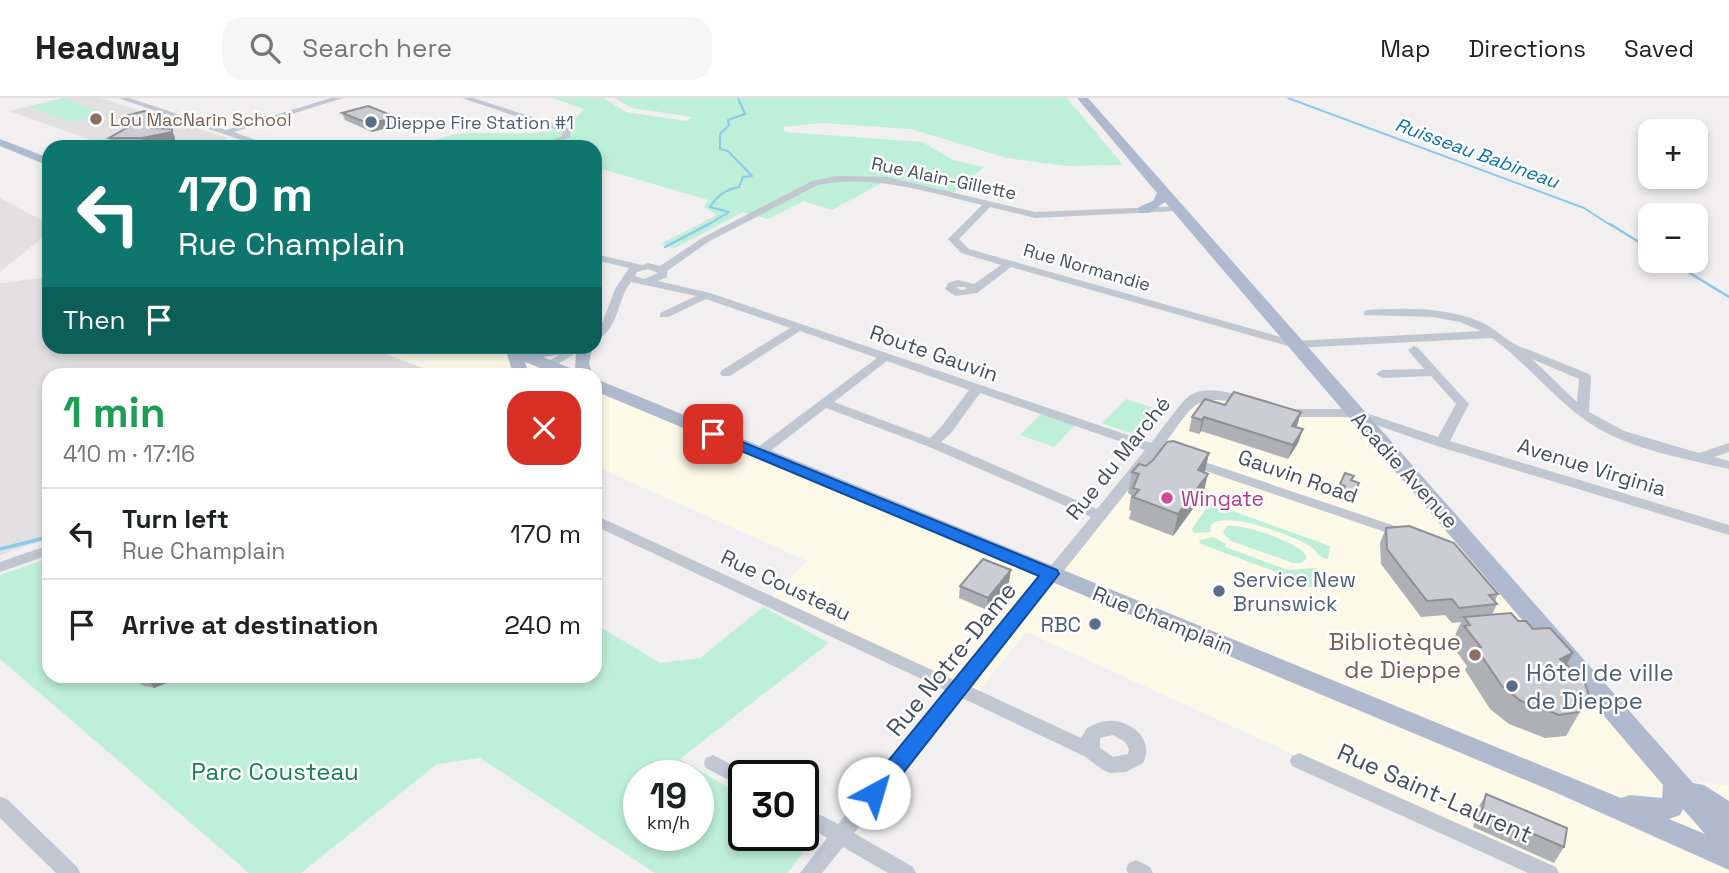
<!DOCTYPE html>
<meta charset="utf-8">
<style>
body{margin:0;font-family:"Space Grotesk",sans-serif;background:#f6f6f6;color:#202124;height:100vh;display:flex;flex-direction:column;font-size:26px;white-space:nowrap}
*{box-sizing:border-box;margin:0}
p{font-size:23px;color:#757577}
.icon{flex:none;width:38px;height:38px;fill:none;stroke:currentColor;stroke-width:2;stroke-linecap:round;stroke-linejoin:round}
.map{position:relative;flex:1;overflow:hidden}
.details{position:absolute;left:42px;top:270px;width:560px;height:315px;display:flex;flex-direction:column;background:#fff;border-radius:21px;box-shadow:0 4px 10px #0003}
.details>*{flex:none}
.top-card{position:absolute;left:42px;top:42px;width:560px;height:214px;border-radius:21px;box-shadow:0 4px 10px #0003;background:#0f766e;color:#fff;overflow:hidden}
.buttons{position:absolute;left:1638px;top:21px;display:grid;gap:14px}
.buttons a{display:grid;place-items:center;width:70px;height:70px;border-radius:14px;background:#fff;box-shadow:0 4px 10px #0003;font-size:35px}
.speed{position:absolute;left:623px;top:662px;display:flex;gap:14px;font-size:35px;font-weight:700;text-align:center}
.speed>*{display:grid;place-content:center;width:91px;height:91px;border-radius:50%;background:#fff;box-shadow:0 4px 10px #0003;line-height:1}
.speed small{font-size:18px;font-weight:400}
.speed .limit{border:4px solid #111;border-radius:10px;background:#fff;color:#111}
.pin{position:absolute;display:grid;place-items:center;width:60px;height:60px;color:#fff;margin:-30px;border-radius:14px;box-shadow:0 4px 10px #0006}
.me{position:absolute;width:77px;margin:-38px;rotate:39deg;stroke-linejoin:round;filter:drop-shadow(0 0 5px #0008)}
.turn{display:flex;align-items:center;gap:24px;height:147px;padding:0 21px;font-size:32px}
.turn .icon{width:91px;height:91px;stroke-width:2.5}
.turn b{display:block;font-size:49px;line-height:60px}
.then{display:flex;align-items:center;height:66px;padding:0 21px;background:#0003;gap:14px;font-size:26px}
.round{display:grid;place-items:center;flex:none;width:74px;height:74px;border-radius:21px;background:#f6f6f6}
.headline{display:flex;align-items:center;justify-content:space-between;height:119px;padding:0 21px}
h1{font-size:42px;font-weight:700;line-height:52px;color:#1e9e55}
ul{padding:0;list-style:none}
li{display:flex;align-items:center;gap:21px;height:91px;padding:0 21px;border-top:2px solid #e0e0e0}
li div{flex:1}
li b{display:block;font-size:26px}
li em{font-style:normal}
header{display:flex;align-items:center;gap:42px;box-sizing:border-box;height:98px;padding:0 35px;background:#fff;border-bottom:2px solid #e0e0e0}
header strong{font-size:33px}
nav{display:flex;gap:38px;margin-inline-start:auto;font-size:24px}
.search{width:490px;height:63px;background:#f6f6f6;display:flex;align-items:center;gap:18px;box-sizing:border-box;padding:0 24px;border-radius:21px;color:#757577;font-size:26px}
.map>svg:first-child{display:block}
</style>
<header>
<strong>Headway</strong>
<div class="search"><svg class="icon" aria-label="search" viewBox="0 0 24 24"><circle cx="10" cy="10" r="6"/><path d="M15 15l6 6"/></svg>Search here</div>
<nav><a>Map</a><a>Directions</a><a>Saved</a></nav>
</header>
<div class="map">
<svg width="1729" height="775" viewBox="0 0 1729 775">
<rect width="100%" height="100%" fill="#f1efef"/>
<g fill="#fcf9e9">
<polygon points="367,249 501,249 569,276 438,276"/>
<polygon points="595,287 1050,476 1192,304 1220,296 1280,315 1354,315 1676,683 1729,687 1729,775 1553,775 1026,534 970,604 765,505 807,463 595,368"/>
</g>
<g fill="#e2e0e1">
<polygon points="62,0 100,0 228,40 206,49 111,49 9,13"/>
<polygon points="0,100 49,126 49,134 0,174"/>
<polygon points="49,179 49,248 367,249 438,276 49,276 49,440 0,457 0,185"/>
</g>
<g fill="#beefd8" fill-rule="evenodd">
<polygon points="64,0 104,16 70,24 30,9"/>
<path d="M552,0H603L626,14L686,23L692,19L632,10L615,0H1067L1123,67L1067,68L1007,60L911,31L821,25L783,29L785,34L922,44L953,62L984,69L949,98L887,82L832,112L803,103L768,121L743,114L675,150L661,146L717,117L704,109L708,102L595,69V49H416C429,45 444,38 458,36C497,31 556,48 584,11Z"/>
<path d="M1126,301L1163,313L1167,314C1142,344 1136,337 1102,325Z"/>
<polygon points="1041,316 1075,327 1054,349 1020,337"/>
<path d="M1210,405L1330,448L1328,461C1319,460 1318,454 1311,449C1293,437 1226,412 1211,427L1210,434L1194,435L1192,431Z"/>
<path d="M1227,428C1242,425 1304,446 1307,460L1302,465H1293L1231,443L1223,435Z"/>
<polygon points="1213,439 1226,446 1225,449 1288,472 1316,470 1324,476 1312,489 1299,489 1283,483 1284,477 1201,446 1199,442"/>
<path d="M49,460V578H595V526L660,565L700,560L763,509L829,545L680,661L744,699V737H803V734L815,740L787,775H655L480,660L437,666L301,775H249L0,561V477ZM639,677H698V737H639Z"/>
</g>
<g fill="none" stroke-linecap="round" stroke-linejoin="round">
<g stroke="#8bc9ec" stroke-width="2">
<polyline points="1288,0 1584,110 1612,128"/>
<path d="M706,128L729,114L710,109C717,98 726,91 739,89L743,79L752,78L728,53L720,51V36L729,27L728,22L745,16L738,0"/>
</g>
<g stroke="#8bc9ec" stroke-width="2.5">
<polyline points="1610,126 1650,151"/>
<polyline points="665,149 709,126"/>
<polyline points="1670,163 1729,199"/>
</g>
<polyline stroke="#8bc9ec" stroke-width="3.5" points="0,451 49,439"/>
<g fill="#c0c7d1" fill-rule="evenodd">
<polygon points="118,0 129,0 226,32 331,0 343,0 234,34 274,49 262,49"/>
<polygon points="462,0 473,0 570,31 570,39 549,49 538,49 562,38 563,34"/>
<path d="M836,78L887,79L1035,114L1180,108V112L1177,113L1035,120L990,109L959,141L969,151L1295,243L1481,233L1460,224L1433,219L1364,217V213L1368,212C1406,210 1445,209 1481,224C1497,231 1511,248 1527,251L1589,276L1591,279L1589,314L1624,333L1699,355L1729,345V354L1714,359L1729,363V371C1679,359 1623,351 1581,319C1549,295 1524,263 1492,240L1295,250L1011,169L977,195L955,198L945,191L948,185L958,182L974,186L1001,167L961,155L948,141L982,107C927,94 874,76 818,87L708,144L667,173V179L658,183L710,195L1151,345C1161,333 1178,307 1189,298C1207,286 1235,296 1253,301L1255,304L1249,308C1191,293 1196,306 1162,349L1168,353L1166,356H1157L971,589L1081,640L1087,630C1095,626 1104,622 1114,623C1135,625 1154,644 1143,665L1126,674L1110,675L1103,672L1084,658L962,600L854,735L913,769L916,775H888L843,749L822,775H800L827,740L803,726V708L838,726L947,593L595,428V417L956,583L1091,419L927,348L826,310L764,358H754L752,355L754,352L877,260L800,233L730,278H722L720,275L722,272L790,230L706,201L668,219H660V215L696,198L631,184C616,202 620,232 595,242V233L603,223L615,191L629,170L595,162V156L642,167L648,165L660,168L702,140L812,83ZM648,171L658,175L644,181L635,178L637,174ZM956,189H965L967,191L961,192ZM1532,261L1579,281L1577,304ZM887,263L969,292L941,329L930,340L834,304ZM980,295L1145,352L1097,411L941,344L951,335ZM1113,637L1125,644L1129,651L1128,656L1113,659L1100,650V640Z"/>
<polygon points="573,248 587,248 542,276 528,276"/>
<polygon points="1414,248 1418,250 1469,306 1450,343 1729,427 1729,437 1437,348 1353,319 1281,319 1275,315 1281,311 1354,311 1438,339 1456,306 1431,278 1382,280 1376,276 1382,272 1424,271 1408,252"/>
<polygon points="1190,359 1407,432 1409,435 1407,438 1397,438 1185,366 1183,363"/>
<polygon points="49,447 49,457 0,474 0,464"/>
<polygon points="1299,655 1556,769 1559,775 1528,775 1292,668 1290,663 1292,658"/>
<polygon points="713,657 751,677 744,677 744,690 706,670 704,665 706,660"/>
<polygon points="0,699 7,701 77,769 80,775 56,775 0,720"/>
<polygon points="1136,762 1150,769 1153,775 1128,775 1126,771 1129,765"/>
</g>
<g fill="#afbace" fill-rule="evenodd">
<path d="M1077,0H1088L1693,685L1704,687L1729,703V772L1559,696L595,293V282L601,283L1621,700L1630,697L1662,700L1663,687L1165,104L1149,115H1139V109L1153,103L1157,95ZM1683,711L1705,736L1669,721L1680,717Z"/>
<polygon points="0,41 49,60 49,68 0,48"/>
<path d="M493,248H593L589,265L592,276H556L525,264L529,276H513L507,256ZM576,254L575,272L543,259Z"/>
</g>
</g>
<g fill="#afb0b6">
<polygon points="342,15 398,27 372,34 345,22"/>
<polygon points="122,19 169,21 172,29 169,30 175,38 175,42 145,48 112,48 109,40 129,28 125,27"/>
<polygon points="1205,301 1303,331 1298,345 1288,361 1201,333 1199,336 1189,333 1192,319"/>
<polygon points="1209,355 1205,374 1203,397 1173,438 1129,421 1131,413 1129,412 1131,397 1128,395 1132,374 1146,368"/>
<polygon points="1352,383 1359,385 1350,406 1339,402 1341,395 1337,394 1340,386"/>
<polygon points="1386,430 1498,496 1495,503 1497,506 1492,517 1518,523 1533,531 1566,566 1589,598 1566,638 1545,640 1509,626 1490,611 1465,572 1467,568 1454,550 1456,545 1453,542 1461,524 1452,525 1445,517 1421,519 1381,466 1380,445"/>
<polygon points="1009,484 987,512 959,500 960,488"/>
<polygon points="130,578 180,578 169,584 154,590 144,588"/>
<polygon points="1486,696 1564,749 1554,765 1473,729 1477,712"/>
</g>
<g fill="#8f9094">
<polygon points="396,19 398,27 372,34 370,26"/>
<polygon points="169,21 172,29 157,37 172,31 175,42 145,48 142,40 153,30"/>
<polygon points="1301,314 1297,328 1292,328"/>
<polygon points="1204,319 1201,333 1199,336 1202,322"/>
<polygon points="1303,331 1298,345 1288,361 1293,347"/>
<polygon points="1209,355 1204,377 1198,372"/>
<polygon points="1208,376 1203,397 1173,438 1178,416"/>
<polygon points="1011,472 1009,484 987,512 988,500"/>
<polygon points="1573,555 1560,578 1560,561"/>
<polygon points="146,578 180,578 169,584 154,590"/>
</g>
<g fill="#cccdd4" stroke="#8f9094" stroke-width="2">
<polygon points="368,8 396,19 370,26 342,15"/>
<polygon points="144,13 169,21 153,30 172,31 172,34 142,40 109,40 137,24 122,19"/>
<polygon points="1234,294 1301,314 1292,328 1303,331 1293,347 1204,319 1202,322 1192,319 1205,301 1225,307"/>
<polygon points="1173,343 1209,355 1198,372 1208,376 1178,416 1133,399 1139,392 1133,390 1139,376 1132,374 1139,366 1146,368 1153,362 1167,344"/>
<polygon points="1345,375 1354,378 1351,382 1359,385 1353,398 1342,395 1345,388 1340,386"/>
<polygon points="1409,428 1454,445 1498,496 1489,497 1497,506 1459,510 1452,501 1427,503 1387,451 1386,430"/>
<polygon points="983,461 1011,472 988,500 960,488"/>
<polygon points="1511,515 1518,523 1526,523 1533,531 1550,530 1573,555 1560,561 1584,582 1589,598 1579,614 1559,617 1521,603 1502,588 1476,550 1481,549 1464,528 1470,527 1464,519"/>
<polygon points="1486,696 1567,730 1564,749 1482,714"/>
</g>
<polygon fill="#1a73e8" stroke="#114b97" stroke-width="2" points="713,332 1057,472 1059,476 882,702 874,704 867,702 863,695 867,689 1039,478 708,339 708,333"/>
<g fill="#8d6e63" stroke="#fff" stroke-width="2.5">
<circle cx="96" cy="21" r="7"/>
<circle cx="1475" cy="557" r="7"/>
</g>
<g fill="#5c6f8a" stroke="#fff" stroke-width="2.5">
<circle cx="371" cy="24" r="7"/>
<circle cx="1219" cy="493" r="7"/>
<circle cx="1095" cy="526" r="7"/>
<circle cx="1512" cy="588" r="7"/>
</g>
<circle fill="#d1479c" stroke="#fff" stroke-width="2.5" cx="1167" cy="400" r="7"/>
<g text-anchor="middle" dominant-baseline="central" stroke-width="5" stroke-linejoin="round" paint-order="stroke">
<g font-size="18" fill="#785e54" stroke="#fff" text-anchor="start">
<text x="110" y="21">Lou MacNarin School</text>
</g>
<g font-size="18" fill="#4e5e75" stroke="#fff" text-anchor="start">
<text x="385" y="24">Dieppe Fire Station #1</text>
</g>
<g font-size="18" fill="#474f5c" stroke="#fff">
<text transform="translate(944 80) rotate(12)">Rue Alain-Gillette</text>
<text transform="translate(1087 169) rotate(16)">Rue Normandie</text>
</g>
<g font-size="19" font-style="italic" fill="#0d71aa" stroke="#fff">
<text transform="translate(1477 55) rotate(20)">Ruisseau Babineau</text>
</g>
<g font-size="21" fill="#474f5c" stroke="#fff">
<text transform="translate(934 255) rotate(19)">Route Gauvin</text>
<text transform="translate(1118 360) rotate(-51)">Rue du Marché</text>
<text transform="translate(1592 369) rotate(17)">Avenue Virginia</text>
<text transform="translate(1405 372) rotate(48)">Acadie Avenue</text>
<text transform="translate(1298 378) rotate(19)">Gauvin Road</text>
<text transform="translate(786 487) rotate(25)">Rue Cousteau</text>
<text transform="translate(1163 522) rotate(22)">Rue Champlain</text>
</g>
<g font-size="21" fill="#b23c85" stroke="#fff" text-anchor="start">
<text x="1181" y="400">Wingate</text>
</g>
<g font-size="21" fill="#4e5e75" stroke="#fff" text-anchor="start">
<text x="1233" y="481">Service New<tspan x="1233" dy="24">Brunswick</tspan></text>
<text x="1081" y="526" text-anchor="end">RBC</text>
</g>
<g font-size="24" fill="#785e54" stroke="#fff" text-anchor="end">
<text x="1461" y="543">Bibliotèque<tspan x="1461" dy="28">de Dieppe</tspan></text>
</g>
<g font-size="24" fill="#474f5c" stroke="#fff">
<text transform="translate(951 561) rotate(-51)">Rue Notre-Dame</text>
<text transform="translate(1435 695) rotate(24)">Rue Saint-Laurent</text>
</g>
<g font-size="24" fill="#4e5e75" stroke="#fff" text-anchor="start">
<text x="1526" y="574">Hôtel de ville<tspan x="1526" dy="28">de Dieppe</tspan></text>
</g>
<g font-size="24" fill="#177e5a" stroke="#fff">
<text x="275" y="673">Parc Cousteau</text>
</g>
</g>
</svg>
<div class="buttons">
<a>+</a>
<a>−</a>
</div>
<div class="speed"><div>19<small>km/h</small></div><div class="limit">30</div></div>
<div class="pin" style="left:713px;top:336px;background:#d93025"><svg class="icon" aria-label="arrive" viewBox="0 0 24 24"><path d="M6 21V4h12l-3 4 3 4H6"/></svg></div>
<svg class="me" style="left:874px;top:695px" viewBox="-20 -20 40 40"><circle r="19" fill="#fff"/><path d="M0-13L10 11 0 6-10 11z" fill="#1a73e8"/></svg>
<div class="top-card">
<div class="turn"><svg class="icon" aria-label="left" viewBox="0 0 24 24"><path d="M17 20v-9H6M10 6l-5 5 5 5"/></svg><div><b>170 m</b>Rue Champlain</div></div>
<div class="then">Then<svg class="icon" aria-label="arrive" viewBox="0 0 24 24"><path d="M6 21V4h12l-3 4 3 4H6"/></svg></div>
</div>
<section class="details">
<div class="headline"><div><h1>1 min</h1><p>410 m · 17:16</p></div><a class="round" style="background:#d93025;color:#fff"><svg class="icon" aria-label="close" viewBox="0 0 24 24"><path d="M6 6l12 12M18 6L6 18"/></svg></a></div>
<ul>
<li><svg class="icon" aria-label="left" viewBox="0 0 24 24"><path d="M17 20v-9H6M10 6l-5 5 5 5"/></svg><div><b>Turn left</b><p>Rue Champlain</p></div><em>170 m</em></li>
<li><svg class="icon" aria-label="arrive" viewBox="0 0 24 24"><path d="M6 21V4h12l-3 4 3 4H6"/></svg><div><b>Arrive at destination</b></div><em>240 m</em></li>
</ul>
</section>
</div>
